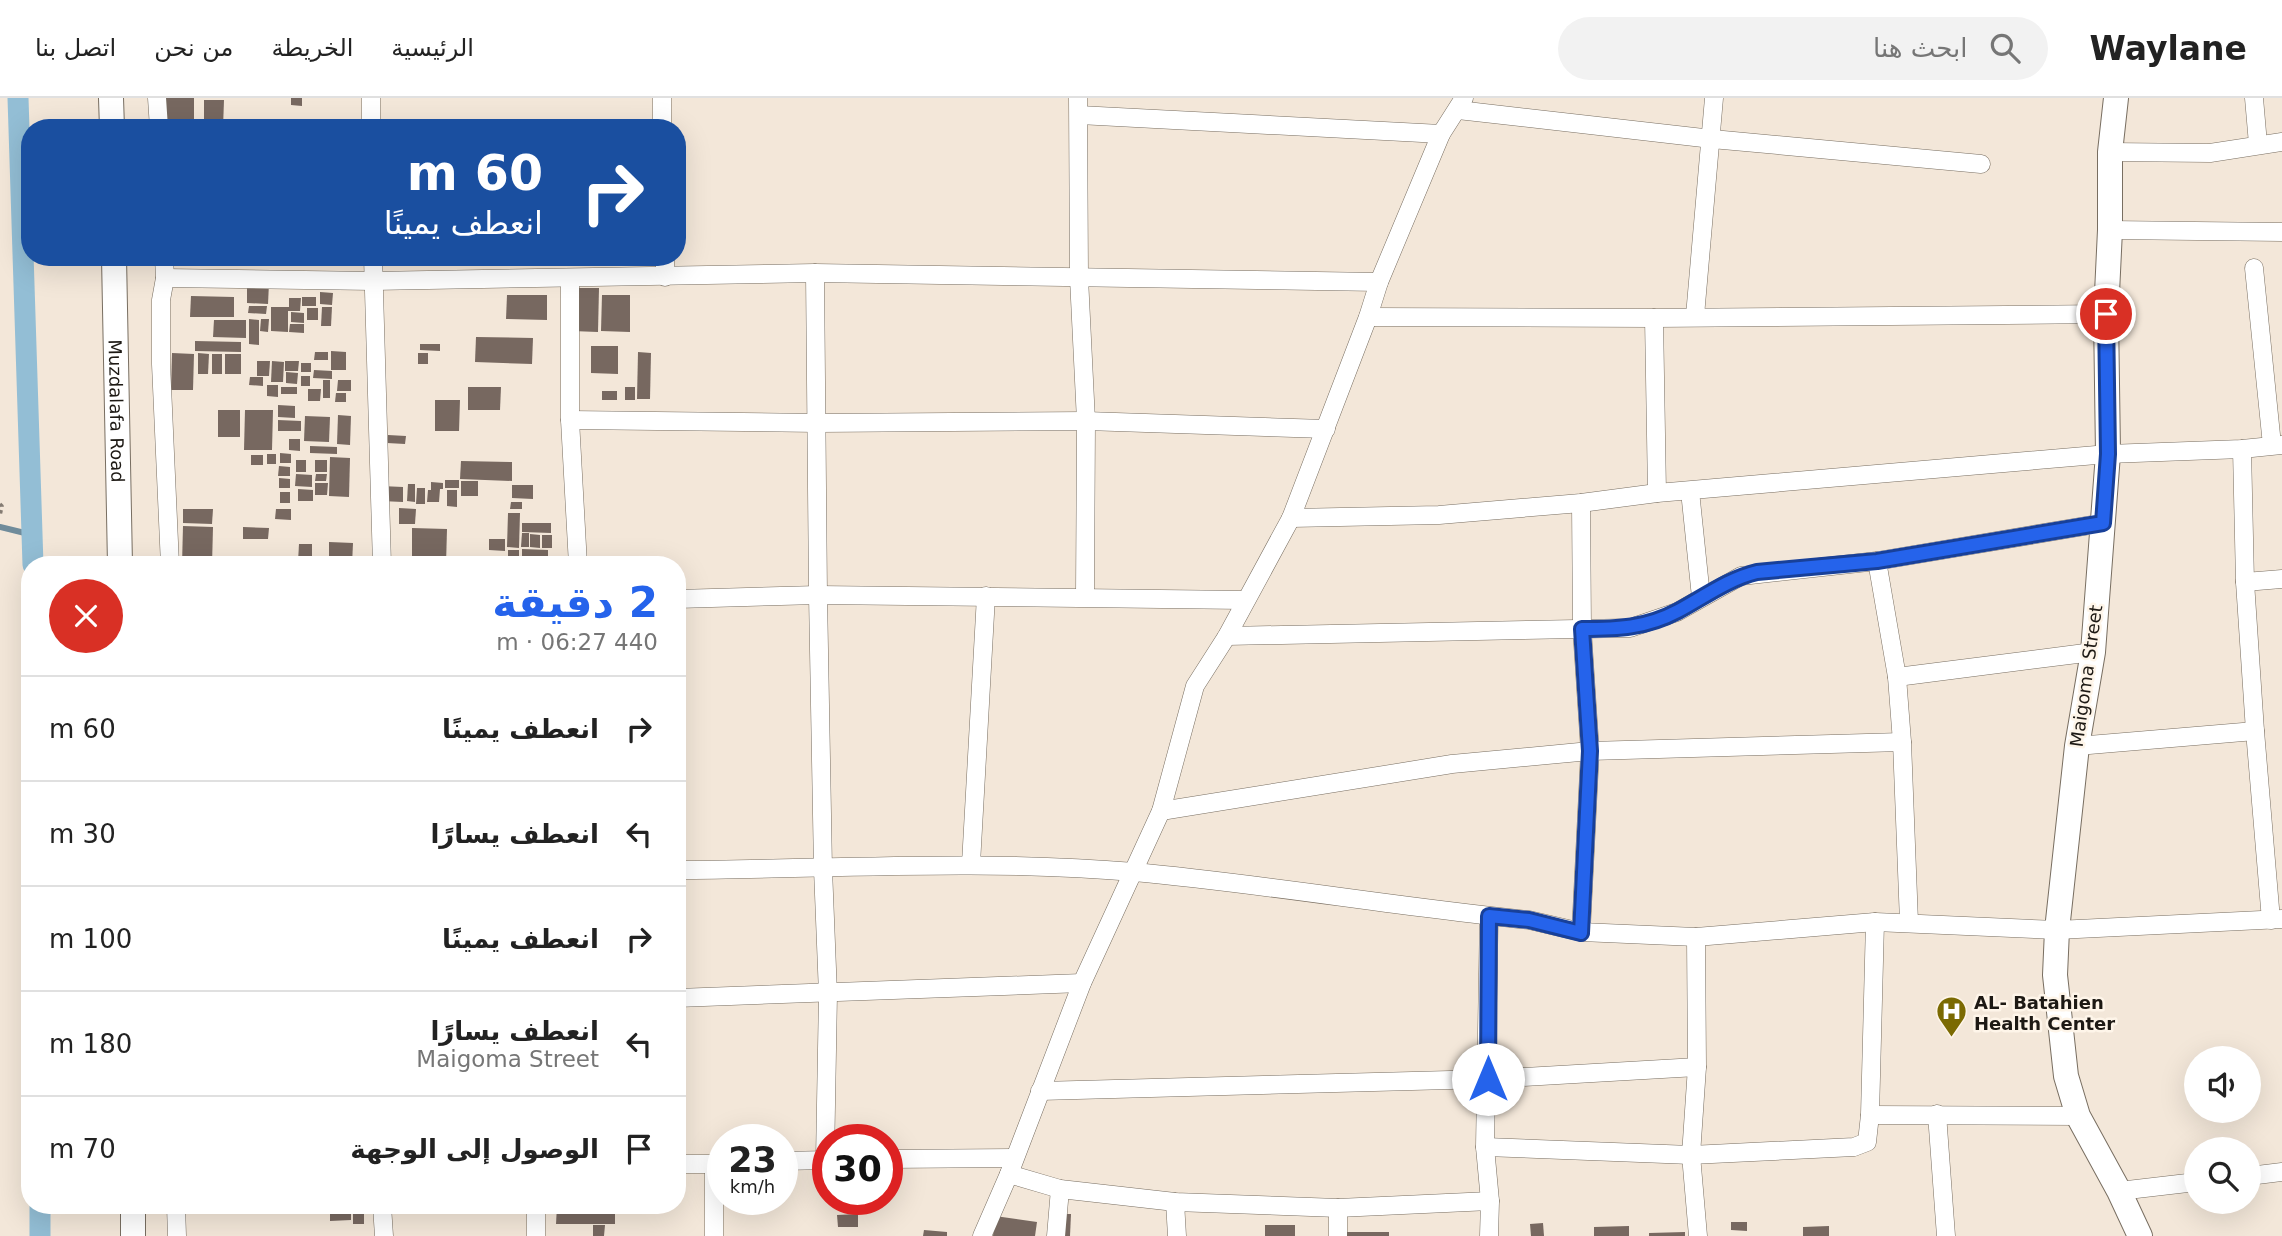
<!DOCTYPE html>
<html lang="ar">
<meta charset="utf-8">
<style>
body{margin:0;font-family:"DejaVu Sans",Cairo,sans-serif;background:#f2f2f2;color:#222;direction:rtl;height:100vh;display:flex;flex-direction:column;font-size:26px;white-space:nowrap}
*{box-sizing:border-box;margin:0}
p{font-size:23px;color:#767676}
.icon{flex:none;width:38px;height:38px;fill:none;stroke:currentColor;stroke-width:2;stroke-linecap:round;stroke-linejoin:round}
.map{position:relative;flex:1;overflow:hidden;direction:ltr}
.sheet{position:absolute;left:21px;top:458px;width:665px;height:658px;display:flex;flex-direction:column;background:#fff;border-radius:28px;box-shadow:0 7px 28px #0002;direction:rtl}
.sheet>*{flex:none}
.guide{position:absolute;left:21px;top:21px;width:665px;height:147px;border-radius:28px;box-shadow:0 7px 28px #0002;direction:rtl;background:#1a4fa0;color:#fff;overflow:hidden}
.buttons{position:absolute;left:2184px;top:948px;display:grid;gap:14px}
.buttons a{display:grid;place-items:center;width:77px;height:77px;border-radius:50%;background:#fff;box-shadow:0 7px 28px #0002;font-size:35px}
.speed{position:absolute;left:707px;top:1026px;display:flex;gap:14px;font-size:35px;font-weight:700;text-align:center}
.speed>*{display:grid;place-content:center;width:91px;height:91px;border-radius:50%;background:#fff;box-shadow:0 7px 28px #0002;line-height:1}
.speed small{font-size:18px;font-weight:400}
.speed .limit{border:10px solid #d22;background:#fff;color:#111}
.pin{position:absolute;display:grid;place-items:center;width:60px;height:60px;color:#fff;margin:-30px;border:4px solid #fff;border-radius:50%;box-shadow:0 2px 7px #0007}
.me{position:absolute;width:77px;margin:-38px;rotate:0deg;stroke-linejoin:round;filter:drop-shadow(0 0 5px #0008)}
.turn{display:flex;align-items:center;gap:24px;height:147px;padding:0 28px;font-size:32px}
.turn .icon{width:91px;height:91px;stroke-width:2.5}
.turn b{display:block;font-size:49px;line-height:60px}
.round{display:grid;place-items:center;flex:none;width:74px;height:74px;border-radius:37px;background:#f2f2f2}
.summary{display:flex;align-items:center;justify-content:space-between;height:119px;padding:0 28px}
h1{font-size:42px;font-weight:600;line-height:52px;color:#2563eb}
ul{padding:0;list-style:none}
li{display:flex;align-items:center;gap:21px;height:105px;padding:0 28px;border-top:2px solid #e0e0e0}
li div{flex:1}
li b{display:block;font-size:26px}
li em{font-style:normal}
header{display:flex;align-items:center;gap:42px;box-sizing:border-box;height:98px;padding:0 35px;background:#fff;border-bottom:2px solid #e0e0e0}
header strong{font-size:33px}
nav{display:flex;gap:38px;margin-inline-start:auto;font-size:24px}
.search{width:490px;height:63px;background:#f2f2f2;display:flex;align-items:center;gap:18px;box-sizing:border-box;padding:0 24px;border-radius:38px;color:#767676;font-size:26px}
.map>svg:first-child{display:block}
</style>
<header>
<strong>Waylane</strong>
<div class="search"><svg class="icon" aria-label="search" viewBox="0 0 24 24"><circle cx="10" cy="10" r="6"/><path d="M15 15l6 6"/></svg>ابحث هنا</div>
<nav><a>الرئيسية</a><a>الخريطة</a><a>من نحن</a><a>اتصل بنا</a></nav>
</header>
<div class="map">
<svg width="2282" height="1138" viewBox="0 0 2282 1138">
<rect width="100%" height="100%" fill="#f3e7d9"/>
<g fill="none" stroke-linecap="round" stroke-linejoin="round">
<polyline stroke="#708c9b" stroke-width="6" points="0,429 33,437"/>
<g stroke="#93bed5" stroke-width="21">
<polyline points="18,0 33,467"/>
<polyline points="40,1108 40,1138"/>
</g>
</g>
<g fill="#776860">
<polygon points="163,0 194,0 194,30 162,30"/>
<polygon points="291,0 302,0 302,8 291,7"/>
<polygon points="204,2 224,2 223,30 204,30"/>
<polygon points="296,159 338,159 338,165 296,164"/>
<polygon points="247,184 269,185 268,206 247,205"/>
<polygon points="573,190 599,190 598,234 572,233"/>
<polygon points="320,194 333,195 332,207 320,206"/>
<polygon points="507,197 547,197 547,222 506,221"/>
<polygon points="602,197 630,197 630,234 601,233"/>
<polygon points="191,198 234,199 234,219 190,219"/>
<rect x="302" y="199" width="14" height="9"/>
<polygon points="289,200 301,200 300,213 288,213 288,234 271,233 271,209 289,209"/>
<polygon points="249,208 267,208 266,216 248,215"/>
<polygon points="322,209 332,209 331,228 321,228"/>
<rect x="307" y="210" width="11" height="12"/>
<polygon points="291,214 304,215 304,225 291,224"/>
<polygon points="249,221 259,222 259,247 249,246"/>
<polygon points="261,221 269,221 268,234 260,233"/>
<polygon points="214,222 246,222 246,240 213,239"/>
<polygon points="290,226 304,226 304,235 289,234"/>
<polygon points="476,239 533,240 532,266 475,264"/>
<polygon points="195,243 241,244 241,254 195,253"/>
<polygon points="420,246 440,246 440,253 420,252"/>
<polygon points="591,248 618,248 618,276 591,275"/>
<polygon points="331,253 346,254 346,272 331,272"/>
<polygon points="315,254 328,254 328,262 314,262"/>
<polygon points="638,254 651,255 650,301 637,301"/>
<polygon points="172,255 194,256 193,292 171,292"/>
<polygon points="198,255 209,256 208,276 198,276"/>
<rect x="418" y="255" width="10" height="11"/>
<rect x="212" y="256" width="10" height="20"/>
<rect x="225" y="256" width="16" height="20"/>
<polygon points="257,263 270,263 269,278 257,278"/>
<polygon points="272,263 284,264 283,284 271,284"/>
<polygon points="285,263 299,263 298,273 285,273"/>
<rect x="301" y="265" width="10" height="9"/>
<polygon points="314,272 332,273 332,281 313,280"/>
<polygon points="286,274 298,275 297,286 286,285"/>
<rect x="301" y="278" width="9" height="10"/>
<polygon points="250,279 263,279 263,288 249,287"/>
<rect x="323" y="282" width="7" height="18"/>
<polygon points="338,282 351,282 351,293 337,293"/>
<polygon points="267,287 278,287 278,299 267,298"/>
<rect x="281" y="289" width="16" height="7"/>
<polygon points="468,289 501,289 500,312 468,312"/>
<rect x="625" y="289" width="10" height="13"/>
<polygon points="308,291 321,291 320,303 308,303"/>
<rect x="602" y="293" width="15" height="9"/>
<polygon points="336,295 346,295 346,304 335,304"/>
<polygon points="435,302 460,302 459,333 435,333"/>
<polygon points="278,307 295,308 295,320 278,319"/>
<rect x="218" y="312" width="22" height="27"/>
<polygon points="245,312 273,312 272,352 244,352"/>
<polygon points="338,317 351,318 350,347 337,346"/>
<polygon points="305,318 330,319 329,344 304,343"/>
<polygon points="278,322 301,323 301,333 278,333"/>
<polygon points="388,337 406,338 405,346 387,345"/>
<polygon points="289,341 300,341 300,353 289,352"/>
<polygon points="310,348 337,349 337,356 310,355"/>
<polygon points="280,355 291,356 291,365 280,365"/>
<rect x="267" y="356" width="9" height="10"/>
<rect x="251" y="357" width="12" height="10"/>
<polygon points="330,359 350,360 349,399 329,398"/>
<rect x="296" y="362" width="10" height="12"/>
<rect x="315" y="362" width="12" height="12"/>
<polygon points="461,363 512,364 512,383 460,381"/>
<polygon points="279,368 290,369 290,378 278,378"/>
<polygon points="296,376 312,377 312,389 295,388"/>
<polygon points="316,376 327,376 326,383 315,383"/>
<polygon points="279,380 290,381 290,390 279,390"/>
<rect x="445" y="382" width="14" height="8"/>
<rect x="461" y="383" width="17" height="15"/>
<polygon points="431,384 443,385 443,391 440,391 439,404 427,404 428,392 431,392"/>
<polygon points="315,385 328,385 327,397 315,397"/>
<polygon points="408,386 415,386 415,404 407,403"/>
<polygon points="512,387 533,387 533,401 512,400"/>
<polygon points="381,388 403,389 403,404 381,403"/>
<polygon points="417,390 425,390 425,406 416,406"/>
<polygon points="298,391 313,392 313,403 298,403"/>
<polygon points="447,392 457,392 457,409 447,408"/>
<rect x="280" y="394" width="10" height="11"/>
<polygon points="511,404 522,404 522,411 510,411"/>
<polygon points="399,410 416,411 415,426 399,426"/>
<polygon points="183,411 213,411 212,426 183,425"/>
<polygon points="276,411 291,411 291,422 275,421"/>
<polygon points="508,415 520,415 519,450 507,449"/>
<polygon points="522,425 551,425 551,435 522,434"/>
<polygon points="183,428 213,429 212,467 182,467"/>
<polygon points="243,429 269,430 268,441 243,441"/>
<polygon points="412,430 447,431 446,467 412,467"/>
<polygon points="522,435 529,435 529,449 521,449"/>
<polygon points="530,436 540,437 540,450 530,449"/>
<rect x="542" y="437" width="10" height="13"/>
<polygon points="489,441 505,441 505,453 489,452"/>
<polygon points="329,444 353,445 352,467 329,467"/>
<polygon points="299,446 312,446 312,464 298,464"/>
<polygon points="522,451 548,452 548,459 522,459"/>
<polygon points="508,452 519,452 519,463 508,462"/>
<polygon points="318,1108 351,1108 351,1122 330,1123 330,1111 318,1111"/>
<rect x="353" y="1108" width="11" height="18"/>
<rect x="409" y="1108" width="35" height="7"/>
<polygon points="557,1108 615,1108 615,1126 556,1126"/>
<polygon points="858,1116 858,1129 838,1129 837,1117"/>
<polygon points="1059,1116 1071,1116 1070,1138 1059,1138"/>
<polygon points="995,1118 1037,1124 1035,1138 993,1138"/>
<polygon points="1731,1124 1747,1124 1747,1133 1731,1132"/>
<polygon points="1543,1125 1544,1138 1531,1138 1530,1126"/>
<polygon points="593,1127 605,1127 604,1138 593,1138"/>
<rect x="1265" y="1127" width="30" height="11"/>
<polygon points="1629,1128 1629,1138 1594,1138 1594,1129"/>
<polygon points="1829,1128 1829,1138 1803,1138 1803,1129"/>
<polygon points="924,1132 947,1134 947,1138 923,1138"/>
<rect x="1347" y="1134" width="42" height="4"/>
<polygon points="1685,1134 1685,1138 1649,1138 1649,1135"/>
</g>
<g fill="none" stroke-linecap="round" stroke-linejoin="round">
<defs>
<g id="street">
<polyline points="157,0 159,30"/>
<polyline points="371,0 371,30"/>
<polyline points="662,0 662,30"/>
<polyline points="1078,0 1079,180 1086,323 1085,499"/>
<polyline points="2254,0 2258,46"/>
<polyline points="1458,12 1712,41 1981,66"/>
<polyline points="1079,17 1441,36"/>
<polyline points="2110,54 2210,55 2282,44"/>
<polyline points="2110,132 2282,134"/>
<polyline points="164,159 165,180 161,202 161,266 170,467"/>
<polyline points="373,159 382,467"/>
<polyline points="665,159 665,179"/>
<polyline points="2254,170 2272,347"/>
<polyline points="815,175 818,497 823,771 828,896 825,1062"/>
<polyline points="165,180 373,183 815,175 1379,184"/>
<polyline points="570,181 570,322 578,467"/>
<polyline points="1695,218 1714,0"/>
<polyline points="1368,219 1654,220 2106,216"/>
<polyline points="1654,220 1657,395"/>
<polyline points="570,322 818,325 1086,323 1326,331"/>
<polyline points="2242,351 2245,484 2255,633 2271,822"/>
<polyline points="1690,393 1701,499"/>
<polyline points="1291,420 1439,417 1581,405 1657,395 2108,356 2242,351 2282,347"/>
<polyline points="1877,463 1897,579 1902,644 1909,824"/>
<polyline points="2245,484 2282,481"/>
<polyline points="677,501 818,497 1244,502"/>
<polyline points="1227,538 1630,530 1677,514 1741,478 1877,463 2103,425"/>
<polyline points="1897,579 2093,554"/>
<polyline points="2077,648 2255,633"/>
<polyline points="1161,713 1452,666 1590,653 1902,644"/>
<polyline points="971,766 986,498"/>
<path d="M677,772C829,771 982,761 1134,774C1266,786 1397,809 1529,822L1581,834L1696,839L1875,824L2057,832L2282,821"/>
<polyline points="1489,818 1485,1049 1490,1103 1489,1138"/>
<polyline points="1581,834 1590,653 1582,531 1581,405"/>
<polyline points="1696,839 1697,969 1691,1057 1698,1138"/>
<polyline points="677,900 1082,885"/>
<polyline points="1040,993 1488,981 1697,969"/>
<polyline points="1937,1016 1946,1138"/>
<polyline points="1870,1017 2078,1018"/>
<polyline points="1485,1049 1691,1057 1854,1049 1867,1044 1870,1017 1875,824"/>
<polyline points="887,1061 1014,1060"/>
<polyline points="782,1063 828,1062"/>
<polyline points="677,1066 723,1066"/>
<polyline points="714,1066 714,1138"/>
<polyline points="1009,1076 1060,1091 1175,1104 1338,1110 1490,1103"/>
<polyline points="2249,1078 2282,1074"/>
<polyline points="2119,1093 2196,1084"/>
<polyline points="1175,1104 1177,1138"/>
<polyline points="176,1108 177,1138"/>
<polyline points="382,1108 384,1138"/>
<polyline points="536,1108 536,1138"/>
<polyline points="982,1138 1009,1076 1082,885 1161,713 1195,588 1227,538 1291,420 1368,219 1379,184 1441,36 1464,0"/>
<polyline points="1056,1138 1060,1091"/>
<polyline points="1338,1138 1338,1110"/>
</g>
<g id="secondary">
<polyline points="111,0 112,30"/>
<polyline points="2116,0 2110,54 2110,132 2106,216 2108,356 2093,554 2077,648 2057,832 2055,877 2066,978 2078,1018 2119,1093 2140,1138"/>
<path id="s1" d="M114,159L120,467"/>
<polyline points="133,1108 133,1138"/>
</g>
</defs>
<use href="#street" stroke="#786e61" stroke-width="19"/>
<use href="#secondary" stroke="#786e61" stroke-width="26"/>
<polyline stroke="#847c73" stroke-width="3.5" stroke-dasharray="3.5 3.5" stroke-linecap="butt" points="0,406 2,408 0,418"/>
<use href="#street" stroke="#fff" stroke-width="18"/>
<use href="#secondary" stroke="#fff" stroke-width="24"/>
</g>
<g fill="none" stroke-linecap="round" stroke-linejoin="round">
<defs>
<path id="route" d="M1488,981L1489,818L1529,822L1581,835L1590,653L1582,531C1618,531 1646,530 1678,513C1704,499 1728,481 1757,474L1877,463L2103,425L2108,356L2106,216"/>
</defs>
<use href="#route" stroke="#184099" stroke-width="18"/>
<use href="#route" stroke="#2563eb" stroke-width="12"/>
</g>
<defs>
<symbol id="hospital-pin" viewBox="-11 -11 22 30"><path d="M0 17L-7.5 6A9.5 9.5 0 1 1 7.5 6Z" fill="#7b6a02" stroke="#fef5e9"/><path d="M-5-5h3v3.5h4V-5h3V5h-3V1.5h-4V5h-3Z" fill="#fff"/></symbol>
</defs>
<g fill-rule="evenodd">
<use href="#hospital-pin" x="1934" y="896" width="35" height="47"/>
</g>
<g text-anchor="middle" dominant-baseline="central" stroke-width="5" stroke-linejoin="round" paint-order="stroke">
<g font-size="18" fill="#1d1914" stroke="#fef5e9">
<text stroke="none"><textPath href="#s1" startOffset="154">Muzdalafa Road</textPath></text>
<text transform="translate(2086 578) rotate(-82)">Maigoma Street</text>
</g>
<g font-size="18" font-weight="bold" fill="#1d1914" stroke="#fef5e9" text-anchor="start">
<text x="1974" y="904">AL- Batahien<tspan x="1974" dy="21">Health Center</tspan></text>
</g>
</g>
</svg>
<div class="buttons">
<a><svg class="icon" aria-label="sound" viewBox="0 0 24 24"><path d="M4 9h4l5-4v14l-5-4H4zM17 9q2 3 0 6"/></svg></a>
<a><svg class="icon" aria-label="search" viewBox="0 0 24 24"><circle cx="10" cy="10" r="6"/><path d="M15 15l6 6"/></svg></a>
</div>
<div class="speed"><div>23<small>km/h</small></div><div class="limit">30</div></div>
<div class="pin" style="left:2106px;top:216px;background:#d93025"><svg class="icon" aria-label="arrive" viewBox="0 0 24 24"><path d="M6 21V4h12l-3 4 3 4H6"/></svg></div>
<svg class="me" style="left:1488px;top:981px" viewBox="-20 -20 40 40"><circle r="19" fill="#fff"/><path d="M0-13L10 11 0 6-10 11z" fill="#2563eb"/></svg>
<div class="guide">
<div class="turn"><svg class="icon" aria-label="right" viewBox="0 0 24 24"><path d="M7 20v-9h11M14 6l5 5-5 5"/></svg><div><b>60 m</b>انعطف يمينًا</div></div>
</div>
<section class="sheet">
<div class="summary"><div><h1>2 دقيقة</h1><p>440 m · 06:27</p></div><a class="round" style="background:#d93025;color:#fff"><svg class="icon" aria-label="close" viewBox="0 0 24 24"><path d="M6 6l12 12M18 6L6 18"/></svg></a></div>
<ul>
<li><svg class="icon" aria-label="right" viewBox="0 0 24 24"><path d="M7 20v-9h11M14 6l5 5-5 5"/></svg><div><b>انعطف يمينًا</b></div><em>60 m</em></li>
<li><svg class="icon" aria-label="left" viewBox="0 0 24 24"><path d="M17 20v-9H6M10 6l-5 5 5 5"/></svg><div><b>انعطف يسارًا</b></div><em>30 m</em></li>
<li><svg class="icon" aria-label="right" viewBox="0 0 24 24"><path d="M7 20v-9h11M14 6l5 5-5 5"/></svg><div><b>انعطف يمينًا</b></div><em>100 m</em></li>
<li><svg class="icon" aria-label="left" viewBox="0 0 24 24"><path d="M17 20v-9H6M10 6l-5 5 5 5"/></svg><div><b>انعطف يسارًا</b><p>Maigoma Street</p></div><em>180 m</em></li>
<li><svg class="icon" aria-label="arrive" viewBox="0 0 24 24"><path d="M6 21V4h12l-3 4 3 4H6"/></svg><div><b>الوصول إلى الوجهة</b></div><em>70 m</em></li>
</ul>
</section>
</div>
